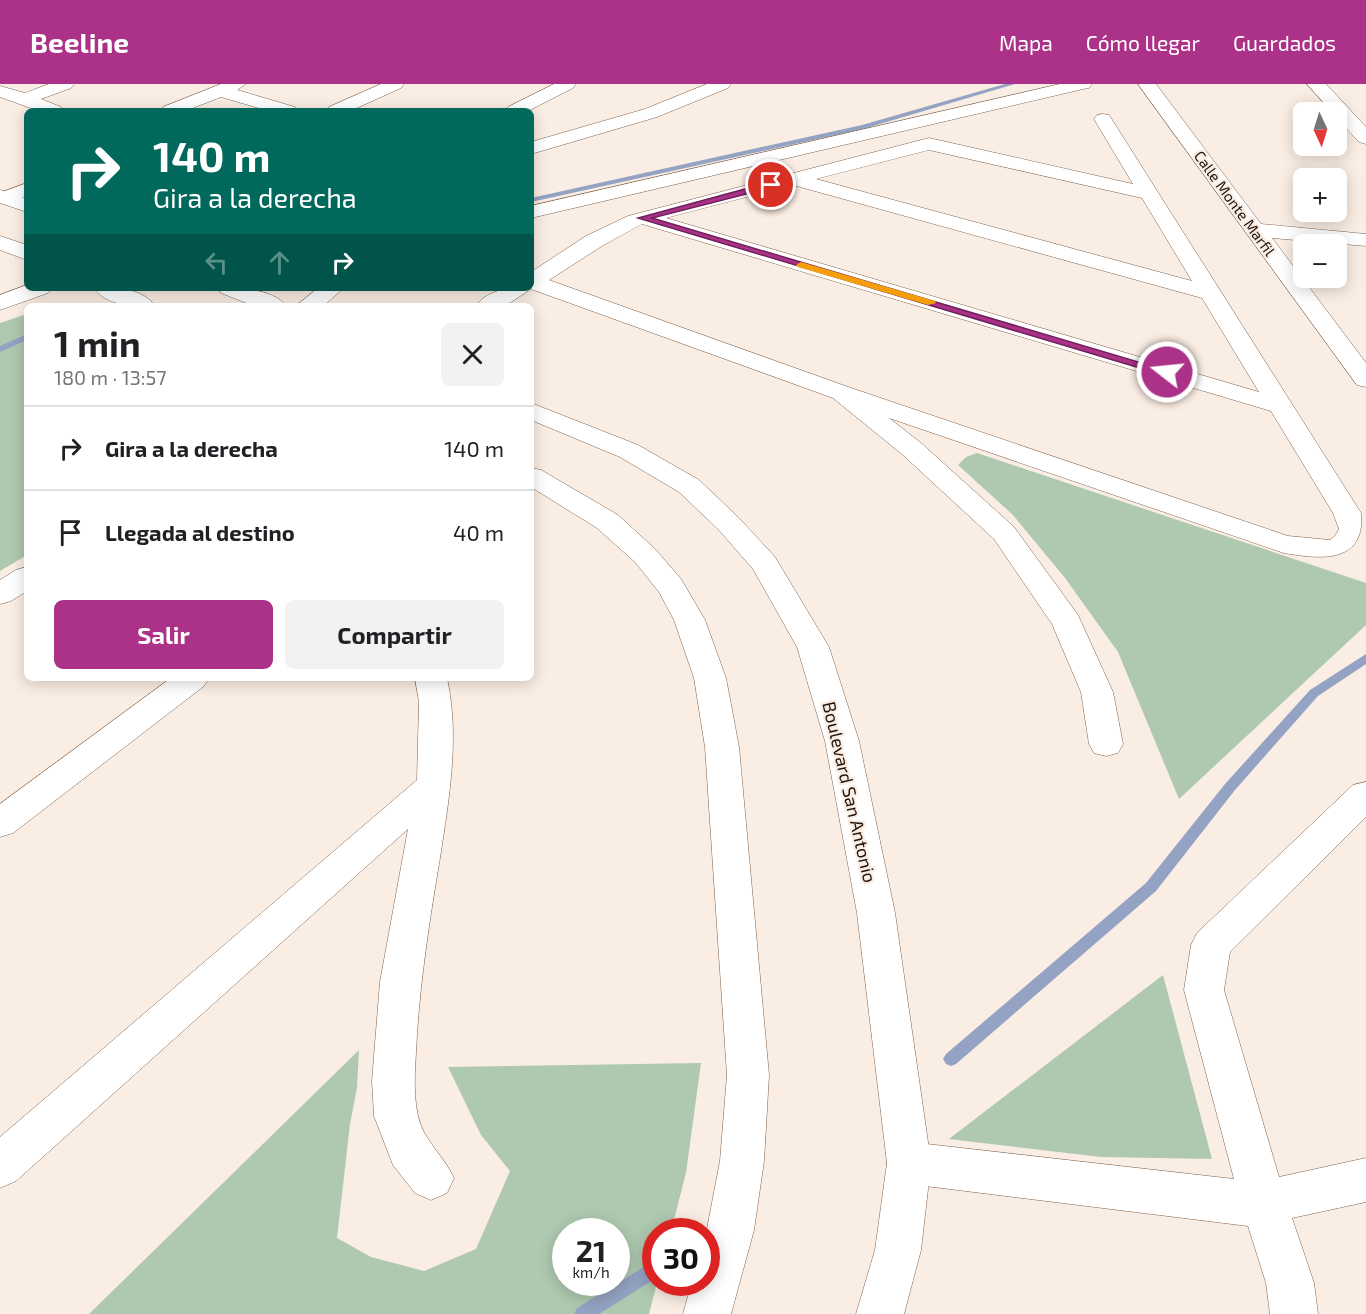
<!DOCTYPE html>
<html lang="es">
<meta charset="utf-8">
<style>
body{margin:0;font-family:"Exo 2",sans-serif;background:#f2f2f2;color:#202124;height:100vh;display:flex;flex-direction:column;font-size:22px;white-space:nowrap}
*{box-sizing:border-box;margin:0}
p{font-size:20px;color:#757577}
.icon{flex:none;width:33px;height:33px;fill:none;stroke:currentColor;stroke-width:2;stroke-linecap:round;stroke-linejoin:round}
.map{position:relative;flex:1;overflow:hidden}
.panel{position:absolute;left:24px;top:219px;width:510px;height:378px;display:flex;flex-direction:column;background:#fff;border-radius:9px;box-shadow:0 3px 15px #0003}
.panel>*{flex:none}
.guide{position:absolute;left:24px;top:24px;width:510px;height:183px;border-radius:9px;box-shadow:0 3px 15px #0003;background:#00695c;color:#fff;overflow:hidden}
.needle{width:39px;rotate:176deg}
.tools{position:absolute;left:1293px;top:18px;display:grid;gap:12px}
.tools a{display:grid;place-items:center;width:54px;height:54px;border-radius:9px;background:#fff;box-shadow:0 3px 15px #0003;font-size:30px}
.speed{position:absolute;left:552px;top:1134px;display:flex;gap:12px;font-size:30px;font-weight:700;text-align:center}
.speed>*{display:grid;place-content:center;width:78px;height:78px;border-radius:50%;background:#fff;box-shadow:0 3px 15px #0003;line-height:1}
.speed small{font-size:15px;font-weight:400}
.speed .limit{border:9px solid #d22;background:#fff;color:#111}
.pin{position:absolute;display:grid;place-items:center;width:51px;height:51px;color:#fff;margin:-26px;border:3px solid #fff;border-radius:50%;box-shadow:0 2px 6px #0007}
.me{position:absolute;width:66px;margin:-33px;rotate:286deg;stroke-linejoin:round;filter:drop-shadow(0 0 4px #0008)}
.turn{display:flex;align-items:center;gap:21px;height:126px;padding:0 30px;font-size:27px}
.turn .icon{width:78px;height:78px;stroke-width:2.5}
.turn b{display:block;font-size:42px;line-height:51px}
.lanes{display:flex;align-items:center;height:57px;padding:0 30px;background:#0003;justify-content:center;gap:30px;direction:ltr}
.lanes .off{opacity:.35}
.round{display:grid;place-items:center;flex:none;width:63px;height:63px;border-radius:9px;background:#f2f2f2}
.headline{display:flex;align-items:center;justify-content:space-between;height:102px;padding:0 30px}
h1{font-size:36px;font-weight:700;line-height:45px}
.cta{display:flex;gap:12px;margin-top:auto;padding:12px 30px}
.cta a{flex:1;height:69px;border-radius:9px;background:#ab3288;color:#fff;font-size:24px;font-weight:700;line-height:69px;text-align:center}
.cta a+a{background:#f2f2f2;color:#202124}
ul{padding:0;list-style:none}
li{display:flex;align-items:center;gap:18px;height:84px;padding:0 30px;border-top:2px solid #e0e0e0}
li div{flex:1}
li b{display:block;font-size:22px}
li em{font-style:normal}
header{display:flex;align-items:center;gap:36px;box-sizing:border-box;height:84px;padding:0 30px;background:#ab3288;color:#fff}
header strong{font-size:28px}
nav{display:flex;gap:33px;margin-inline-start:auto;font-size:21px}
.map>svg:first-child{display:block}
</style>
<header>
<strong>Beeline</strong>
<nav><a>Mapa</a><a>Cómo llegar</a><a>Guardados</a></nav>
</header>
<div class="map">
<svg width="1366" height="1230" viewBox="0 0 1366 1230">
<rect width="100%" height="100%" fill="#faede3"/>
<g fill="#afc9b0" fill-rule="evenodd">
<polygon points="27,230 27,471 0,487 0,239"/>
<polygon points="977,369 1366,499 1366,541 1179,715 1118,568 1065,494 1013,431 958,381 966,373"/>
<polygon points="1163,891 1212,1075 1101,1073 949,1055"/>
<path d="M359,966L357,1004L350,1040L337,1154L371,1173L424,1187L476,1165L510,1087L481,1051L448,983L701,979L686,1089L671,1147L656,1148L657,1199L649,1230H89ZM566,1148H616V1198H566Z"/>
</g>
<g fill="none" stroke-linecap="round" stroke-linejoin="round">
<g fill="#94a3c3" fill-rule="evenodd">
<polygon points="1005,0 1015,0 863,45 531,118 531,114 862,41"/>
<polygon points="27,250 27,256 0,268 0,262"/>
<polygon points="1366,570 1366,580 1318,612 1235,706 1156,807 956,980 951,982 946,980 943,975 946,970 1146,799 1225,700 1310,606"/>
<polygon points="647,1181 653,1184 656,1190 653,1196 599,1230 574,1230 577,1224"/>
</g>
<defs>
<g id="minor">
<polygon points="49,0 74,0 71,4 41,15 61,23 64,27 39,27 0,13 0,2 25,9"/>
<polygon points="221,0 246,0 237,6 295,23 298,27 269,27 221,13 185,27 160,27 163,23"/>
<polygon points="381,0 404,0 401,4 350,27 326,27 329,23"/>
<polygon points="554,0 576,0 573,4 528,27 505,27 508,23"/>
<polygon points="707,0 731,0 728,4 657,33 531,70 531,58 645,25"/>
<polygon points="1060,0 1092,0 1089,4 1083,5 531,134 531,122"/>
<polygon points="1138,0 1156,0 1261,140 1366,150 1366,162 1272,154 1366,279 1366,303 1357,301"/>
<polygon points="1307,0 1326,0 1366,43 1366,60 1359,58 1336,33 1336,28 1332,28"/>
<path d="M1103,30L1109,31L1361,429C1366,483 1314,474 1284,469L889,334L921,359L1014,443L1078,531L1113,608L1123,660L1118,669L1106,672L1094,669L1089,660L1081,608L1052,540L994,455L903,371L833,314L531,205L505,222H476C489,204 511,204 531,204V188L586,152L628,132L929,54L1133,100L1094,35L1097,31ZM929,66L1142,114L1192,197L816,95ZM793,101L1202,214L1259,308L666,134ZM642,140L1271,327L1333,429L1339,445L1335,452L1330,456L1288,452L851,304L549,196L602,162Z"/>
<polygon points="27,99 27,112 5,120 0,119 0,109"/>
<polygon points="318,204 344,204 323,222 296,222"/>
<polygon points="171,594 209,594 204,602 13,749 0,753 0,720"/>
<path d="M415,594H447C460,653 449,715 440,774C430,833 421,891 417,950C416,977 412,1005 418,1032C423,1056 444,1072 454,1094L447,1109L431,1116L415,1109L393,1081L374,1032L372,997L380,898L408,745L16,1097L0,1104V1053L417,696L419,618Z"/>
<polygon points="1366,698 1366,733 1230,868 1224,906 1279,1093 1366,1074 1366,1118 1292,1134 1314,1199 1318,1230 1270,1230 1266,1199 1248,1142 909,1100 893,1094 887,1079 893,1064 909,1058 1234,1095 1184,906 1191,861 1197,849 1353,701"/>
</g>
<g id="tertiary">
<polygon points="0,106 27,115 27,128 0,119"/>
<polygon points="0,152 27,161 27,176 0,166"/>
<polygon points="27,201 27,204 51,204 48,209 0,226 0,211"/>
<path d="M94,204C114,204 142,203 155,222C135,222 107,223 94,204Z"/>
<path d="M218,204C237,204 273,204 286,222H254L221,209Z"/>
<polygon points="531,319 638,361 699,396 738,433 775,473 829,563 859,657 895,829 931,1079 921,1166 904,1230 856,1230 875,1166 887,1079 857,829 825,657 797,563 753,485 718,445 679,408 620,373 531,336"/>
<polygon points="531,384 541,386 618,431 655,465 681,495 705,536 726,594 739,663 769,991 764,1077 754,1146 731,1230 683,1230 692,1198 706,1198 706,1150 720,1077 727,991 705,663 694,594 674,536 659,508 635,478 597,444 531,403"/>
<polygon points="27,483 27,507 11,517 0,520 0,496 16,486"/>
</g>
</defs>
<use href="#minor" stroke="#7f624d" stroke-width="1"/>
<use href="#tertiary" stroke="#7f624d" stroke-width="1"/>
<use href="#minor" fill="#fff" fill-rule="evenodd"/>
<use href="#tertiary" fill="#fff" fill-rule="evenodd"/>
</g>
<polygon fill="#ab3288" stroke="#6f2058" stroke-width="1.5" points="771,98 775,101 774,103 652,134 1172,288 1163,291 638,134"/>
<polygon fill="#f59e0b" points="801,178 935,217 936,219 928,221 798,183 796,181"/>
<g text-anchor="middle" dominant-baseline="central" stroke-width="4.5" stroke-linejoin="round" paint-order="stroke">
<g font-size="15" fill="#20140c" stroke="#faede3">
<text transform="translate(1235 119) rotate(54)">Calle Monte Marfil</text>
</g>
<g font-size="18" fill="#20140c" stroke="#faede3">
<text transform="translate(850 708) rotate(77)">Boulevard San Antonio</text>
</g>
</g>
</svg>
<div class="tools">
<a><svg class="needle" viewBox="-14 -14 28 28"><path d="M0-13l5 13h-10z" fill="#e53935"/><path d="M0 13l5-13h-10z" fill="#757577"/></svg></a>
<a>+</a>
<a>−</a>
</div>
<div class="speed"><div>21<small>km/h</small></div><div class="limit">30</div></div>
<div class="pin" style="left:771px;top:101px;background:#d93025"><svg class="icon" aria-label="arrive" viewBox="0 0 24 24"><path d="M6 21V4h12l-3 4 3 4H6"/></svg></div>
<svg class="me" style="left:1167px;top:288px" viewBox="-20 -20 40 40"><circle r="17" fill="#ab3288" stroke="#fff" stroke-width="3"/><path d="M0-11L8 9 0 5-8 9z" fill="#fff"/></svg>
<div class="guide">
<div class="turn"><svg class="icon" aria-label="right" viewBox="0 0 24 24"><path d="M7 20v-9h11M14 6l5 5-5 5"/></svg><div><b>140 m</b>Gira a la derecha</div></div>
<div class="lanes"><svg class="icon off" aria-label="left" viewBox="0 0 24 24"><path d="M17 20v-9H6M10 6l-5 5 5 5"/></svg><svg class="icon off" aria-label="ahead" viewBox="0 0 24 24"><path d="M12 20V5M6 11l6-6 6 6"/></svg><svg class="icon" aria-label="right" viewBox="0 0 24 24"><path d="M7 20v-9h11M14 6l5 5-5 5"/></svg></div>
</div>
<section class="panel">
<div class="headline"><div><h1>1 min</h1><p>180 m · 13:57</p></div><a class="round"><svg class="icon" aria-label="close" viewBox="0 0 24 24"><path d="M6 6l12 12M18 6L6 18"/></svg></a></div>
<ul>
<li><svg class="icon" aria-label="right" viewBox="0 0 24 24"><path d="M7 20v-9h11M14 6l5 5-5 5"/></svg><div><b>Gira a la derecha</b></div><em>140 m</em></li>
<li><svg class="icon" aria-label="arrive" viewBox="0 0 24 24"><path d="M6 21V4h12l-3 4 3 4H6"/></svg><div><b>Llegada al destino</b></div><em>40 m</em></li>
</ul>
<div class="cta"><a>Salir</a><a>Compartir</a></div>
</section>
</div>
